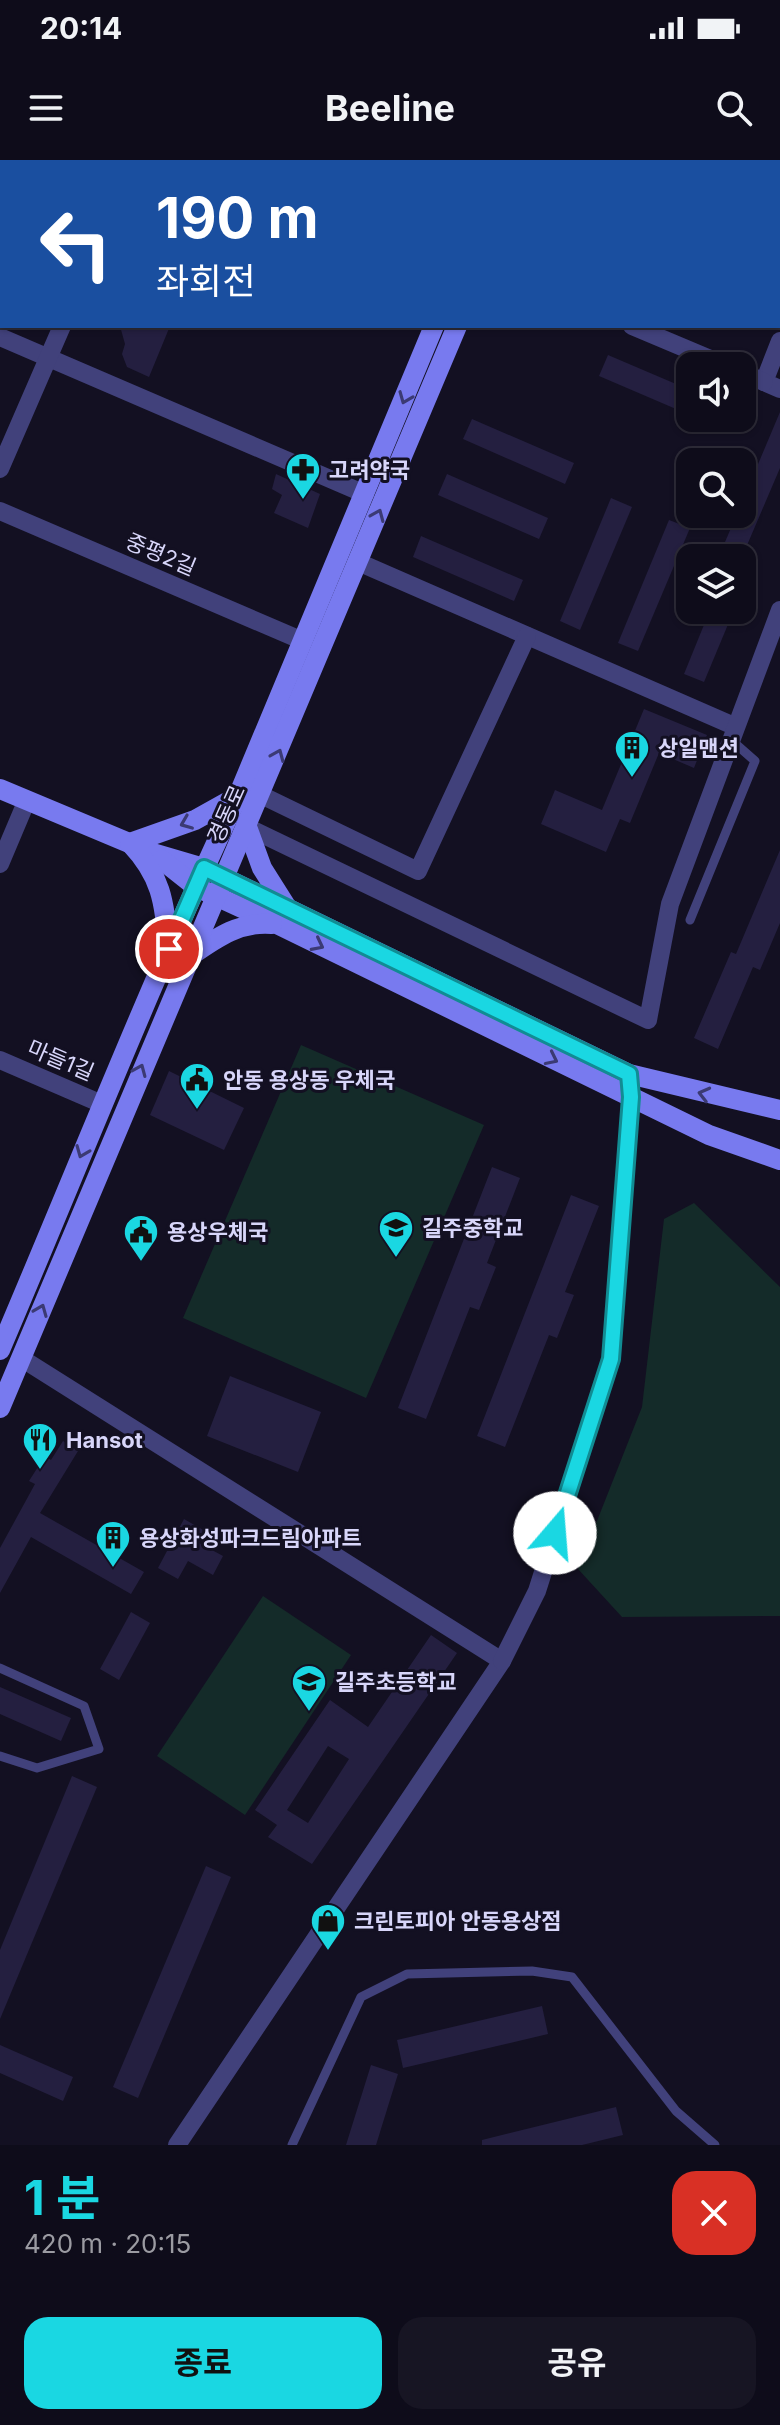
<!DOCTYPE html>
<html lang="ko">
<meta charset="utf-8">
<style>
body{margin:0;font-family:Inter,"Noto Sans KR",sans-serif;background:#171523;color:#f1f3f6;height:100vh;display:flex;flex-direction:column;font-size:30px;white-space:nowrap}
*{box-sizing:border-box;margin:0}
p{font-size:26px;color:#9b9ba2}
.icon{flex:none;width:44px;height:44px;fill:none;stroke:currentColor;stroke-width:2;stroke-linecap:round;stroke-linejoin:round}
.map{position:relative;height:1985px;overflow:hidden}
.details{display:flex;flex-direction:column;background:#0e0c1a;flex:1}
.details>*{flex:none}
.banner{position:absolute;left:0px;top:0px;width:780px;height:168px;box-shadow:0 2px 6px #0004,0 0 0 2px #2e2c39;background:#1a4fa0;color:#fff;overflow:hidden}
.controls{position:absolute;left:676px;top:192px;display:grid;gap:16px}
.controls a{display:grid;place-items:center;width:80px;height:80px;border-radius:16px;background:#0e0c1a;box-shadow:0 2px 6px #0004,0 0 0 2px #2e2c39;font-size:40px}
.pin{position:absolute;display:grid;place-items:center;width:68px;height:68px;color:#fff;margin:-34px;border:4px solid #fff;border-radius:50%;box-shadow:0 2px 8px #0007}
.me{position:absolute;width:88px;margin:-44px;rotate:18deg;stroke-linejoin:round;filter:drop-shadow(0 0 6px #0008)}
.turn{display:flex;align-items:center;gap:28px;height:168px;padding:0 24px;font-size:36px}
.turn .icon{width:104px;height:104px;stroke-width:2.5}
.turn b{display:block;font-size:56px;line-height:68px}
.round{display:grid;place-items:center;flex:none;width:84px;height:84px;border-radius:24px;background:#171523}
.overview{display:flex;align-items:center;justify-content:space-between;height:136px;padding:0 24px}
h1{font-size:48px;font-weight:700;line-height:60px;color:#1ad7e2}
.primary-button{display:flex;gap:16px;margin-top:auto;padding:16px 24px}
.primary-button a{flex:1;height:92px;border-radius:24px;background:#1ad7e2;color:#111;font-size:32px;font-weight:700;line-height:92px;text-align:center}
.primary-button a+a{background:#171523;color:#f1f3f6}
.status{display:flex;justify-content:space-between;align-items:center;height:56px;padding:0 40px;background:#0e0c1a;direction:ltr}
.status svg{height:22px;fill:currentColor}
header{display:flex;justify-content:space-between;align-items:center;height:104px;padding:0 24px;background:#0e0c1a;font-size:36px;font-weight:700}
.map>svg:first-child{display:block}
</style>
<div class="status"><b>20:14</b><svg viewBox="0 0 49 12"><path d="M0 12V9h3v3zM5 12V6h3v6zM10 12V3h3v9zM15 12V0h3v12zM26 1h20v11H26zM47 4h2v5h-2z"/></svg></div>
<header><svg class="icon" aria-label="menu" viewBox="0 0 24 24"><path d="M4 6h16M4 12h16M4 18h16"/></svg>Beeline<svg class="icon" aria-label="search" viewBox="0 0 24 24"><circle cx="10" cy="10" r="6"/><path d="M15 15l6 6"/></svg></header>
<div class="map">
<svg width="780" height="1985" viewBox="0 0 780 1985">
<rect width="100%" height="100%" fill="#131022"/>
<g fill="#142b29">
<polygon points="301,885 484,965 366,1238 183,1158"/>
<polygon points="694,1043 780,1127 780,1456 622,1457 578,1409 642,1247 664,1059"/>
<polygon points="263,1436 351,1495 245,1655 157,1596"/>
</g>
<g fill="#241f40" fill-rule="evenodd">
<polygon points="120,166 170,166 149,217 127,207 122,194 125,184"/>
<polygon points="608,195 690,230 690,255 599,216"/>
<polygon points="780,252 780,308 742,397 722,389 737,354 742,354 742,342"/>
<polygon points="472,259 574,303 565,324 463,279"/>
<polygon points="276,314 320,334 308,368 274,353 282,335 272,329"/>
<polygon points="447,314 548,358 539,379 438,335"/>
<polygon points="611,338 632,347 580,470 560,461"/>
<polygon points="669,360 690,368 638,491 618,483"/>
<polygon points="421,376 523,420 514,441 413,397"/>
<polygon points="710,450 734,450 704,522 684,514"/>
<polygon points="644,549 707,575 694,608 659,593 630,663 620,659 606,692 541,664 555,630 602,650"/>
<polygon points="780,690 780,763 760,810 753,807 718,889 694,878 731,792 736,794"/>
<polygon points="169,911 244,948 224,990 150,955"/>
<polygon points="492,1007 520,1018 487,1103 496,1107 479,1150 470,1147 426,1259 398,1248"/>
<polygon points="571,1035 599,1046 565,1132 574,1135 557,1178 549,1175 505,1287 477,1276"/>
<polygon points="230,1216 321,1252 298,1312 207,1276"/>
<polygon points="63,1281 78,1291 40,1353 144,1412 131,1434 31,1377 0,1433 0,1388 35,1324 29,1321 45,1296 51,1300"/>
<polygon points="184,1359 205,1371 199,1383 223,1396 213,1415 188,1401 178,1419 158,1408"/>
<polygon points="131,1452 150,1463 119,1520 100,1509"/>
<path d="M431,1475L457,1493L312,1704L268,1677L277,1665L255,1650L330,1540L368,1567ZM328,1586L349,1599L308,1663L287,1650Z"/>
<polygon points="0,1527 71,1558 61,1581 0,1554"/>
<polygon points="72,1616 97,1627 0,1859 0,1790"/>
<polygon points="206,1706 231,1717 138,1938 113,1927"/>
<polygon points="542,1846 548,1874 403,1908 397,1880"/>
<polygon points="0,1885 73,1917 63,1941 0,1913"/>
<polygon points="371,1905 398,1914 376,1985 346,1985"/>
<polygon points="616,1947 623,1975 582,1985 482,1985 482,1980"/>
</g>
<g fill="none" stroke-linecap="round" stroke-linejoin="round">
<g stroke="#41417b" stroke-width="9">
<polyline points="690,760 755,601 730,579"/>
<polyline points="0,1508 84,1546 99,1589 37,1608 0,1596"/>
<polyline points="292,1985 361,1837 407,1814 532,1811 572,1817 676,1951 715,1985"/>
</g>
<g stroke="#41417b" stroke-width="18">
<polyline points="678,0 683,2"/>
<polyline points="718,2 718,0"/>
<polyline points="778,41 780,42"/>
<polyline points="0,70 2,71"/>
<polyline points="632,166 727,206"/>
<polyline points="0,177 365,334"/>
<polyline points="780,181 764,222 780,229"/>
<polyline points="742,212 764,222"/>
<polyline points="0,309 62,166"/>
<polyline points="0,351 303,481"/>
<polyline points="358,402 734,566"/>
<polyline points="261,635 418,711 527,476"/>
<polyline points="247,667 648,860 670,744 780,450"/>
<polyline points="0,704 27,640"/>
<polyline points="0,900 102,944"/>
<polyline points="21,1198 502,1501 177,1985"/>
<polyline points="502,1501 537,1431 611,1199 631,937 629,914"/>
</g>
<g stroke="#787aef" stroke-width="20">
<polyline points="501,2 502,0"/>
<polyline points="525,2 526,0"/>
<polyline points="0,629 153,693 204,708 629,914 780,950"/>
<polyline points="247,667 262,708 286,746"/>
<polyline points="162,700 196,727 279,765 709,975 780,1000"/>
<path d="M168,785C164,741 162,717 130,683L195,660L238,636"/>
<path d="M189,797C215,779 239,761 272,764"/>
<path d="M0,1190C79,1005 152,818 238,636L434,166"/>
<path d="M0,1248C151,887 306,527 457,166"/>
</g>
</g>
<defs><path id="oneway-chevron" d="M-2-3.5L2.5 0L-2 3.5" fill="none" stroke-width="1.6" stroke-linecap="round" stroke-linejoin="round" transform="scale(2)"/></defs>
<g stroke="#3b3a74">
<use href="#oneway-chevron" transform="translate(405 238) rotate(112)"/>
<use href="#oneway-chevron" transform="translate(378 355) rotate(-67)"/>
<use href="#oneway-chevron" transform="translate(278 595) rotate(-67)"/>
<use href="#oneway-chevron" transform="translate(186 663) rotate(158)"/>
<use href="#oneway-chevron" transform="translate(318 785) rotate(27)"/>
<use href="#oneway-chevron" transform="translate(552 899) rotate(26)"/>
<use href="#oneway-chevron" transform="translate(140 910) rotate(-67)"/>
<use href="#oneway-chevron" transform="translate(704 934) rotate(-166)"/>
<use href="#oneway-chevron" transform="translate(82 992) rotate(112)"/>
<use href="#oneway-chevron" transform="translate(41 1150) rotate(-68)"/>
</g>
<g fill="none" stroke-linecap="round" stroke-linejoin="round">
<defs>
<polyline id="route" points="169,789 204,708 629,914 631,937 611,1199 555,1373"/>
</defs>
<use href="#route" stroke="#118c93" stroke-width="20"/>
<use href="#route" stroke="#1ad7e2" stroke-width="14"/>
</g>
<defs>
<symbol id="pharmacy-pin" viewBox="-11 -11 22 30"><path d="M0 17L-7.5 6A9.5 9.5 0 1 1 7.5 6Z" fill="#1ad7e2" stroke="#131022"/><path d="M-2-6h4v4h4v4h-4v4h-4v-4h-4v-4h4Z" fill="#111"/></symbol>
<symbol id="building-pin" viewBox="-11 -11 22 30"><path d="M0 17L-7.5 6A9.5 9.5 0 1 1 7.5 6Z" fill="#1ad7e2" stroke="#131022"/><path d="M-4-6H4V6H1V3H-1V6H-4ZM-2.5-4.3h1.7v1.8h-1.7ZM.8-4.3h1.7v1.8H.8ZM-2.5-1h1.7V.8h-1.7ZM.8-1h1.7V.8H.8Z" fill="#111"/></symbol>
<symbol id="civic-pin" viewBox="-11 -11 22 30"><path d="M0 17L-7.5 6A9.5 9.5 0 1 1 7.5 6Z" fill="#1ad7e2" stroke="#131022"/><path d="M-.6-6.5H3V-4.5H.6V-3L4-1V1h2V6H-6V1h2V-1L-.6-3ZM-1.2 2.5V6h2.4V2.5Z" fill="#111"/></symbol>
<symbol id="school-pin" viewBox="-11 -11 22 30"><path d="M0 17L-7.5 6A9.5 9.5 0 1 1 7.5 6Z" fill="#1ad7e2" stroke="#131022"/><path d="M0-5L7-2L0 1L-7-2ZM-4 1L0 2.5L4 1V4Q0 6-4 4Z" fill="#111"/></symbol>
<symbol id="restaurant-pin" viewBox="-11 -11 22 30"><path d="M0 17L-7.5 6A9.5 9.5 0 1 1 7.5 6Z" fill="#1ad7e2" stroke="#131022"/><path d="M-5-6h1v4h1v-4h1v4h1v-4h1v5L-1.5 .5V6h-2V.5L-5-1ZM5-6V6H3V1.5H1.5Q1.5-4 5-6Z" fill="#111"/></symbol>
<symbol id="shop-pin" viewBox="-11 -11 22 30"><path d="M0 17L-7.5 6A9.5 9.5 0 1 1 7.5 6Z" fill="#1ad7e2" stroke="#131022"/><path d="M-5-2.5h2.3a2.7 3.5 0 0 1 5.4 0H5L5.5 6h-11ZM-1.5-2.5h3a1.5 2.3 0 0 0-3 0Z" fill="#111"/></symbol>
</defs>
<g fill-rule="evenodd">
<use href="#pharmacy-pin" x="283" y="290" width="40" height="54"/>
<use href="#building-pin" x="612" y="568" width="40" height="54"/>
<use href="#civic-pin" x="177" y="900" width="40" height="54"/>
<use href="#school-pin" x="376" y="1048" width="40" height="54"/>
<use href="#civic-pin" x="121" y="1052" width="40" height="54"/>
<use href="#restaurant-pin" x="20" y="1260" width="40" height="54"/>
<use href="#building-pin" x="93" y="1358" width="40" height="54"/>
<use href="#school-pin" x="289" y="1502" width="40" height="54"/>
<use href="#shop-pin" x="308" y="1741" width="40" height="54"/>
</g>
<g text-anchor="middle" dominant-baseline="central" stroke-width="6" stroke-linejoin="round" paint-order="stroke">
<g font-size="22" font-weight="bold" fill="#d8d6fa" stroke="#131022" text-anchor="start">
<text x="329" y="310">고려약국</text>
<text x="658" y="588">상일맨션</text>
<text x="223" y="920">안동 용상동 우체국</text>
<text x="422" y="1068">길주중학교</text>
<text x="167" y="1072">용상우체국</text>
<text x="66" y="1280">Hansot</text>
<text x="139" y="1378">용상화성파크드림아파트</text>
<text x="335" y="1522">길주초등학교</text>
<text x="354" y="1761">크린토피아 안동용상점</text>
</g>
<g font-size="22" fill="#d8d6fa" stroke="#131022">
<text transform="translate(161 394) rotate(23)">중평2길</text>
<text transform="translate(226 654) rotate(-66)">경동로</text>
<text transform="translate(61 900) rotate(23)">마들1길</text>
</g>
</g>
</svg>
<div class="controls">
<a><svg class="icon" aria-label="sound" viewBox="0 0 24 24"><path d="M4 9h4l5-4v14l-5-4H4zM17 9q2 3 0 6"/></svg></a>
<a><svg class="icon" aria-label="search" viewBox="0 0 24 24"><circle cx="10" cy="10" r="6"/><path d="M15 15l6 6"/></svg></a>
<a><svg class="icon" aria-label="layers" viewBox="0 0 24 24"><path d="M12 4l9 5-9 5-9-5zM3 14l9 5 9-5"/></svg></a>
</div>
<div class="pin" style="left:169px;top:789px;background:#d93025"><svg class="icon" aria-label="arrive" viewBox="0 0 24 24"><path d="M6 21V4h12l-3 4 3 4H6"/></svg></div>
<svg class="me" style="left:555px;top:1373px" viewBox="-20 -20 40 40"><circle r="19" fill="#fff"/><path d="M0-13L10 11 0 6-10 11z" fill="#1ad7e2"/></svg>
<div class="banner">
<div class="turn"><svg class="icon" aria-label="left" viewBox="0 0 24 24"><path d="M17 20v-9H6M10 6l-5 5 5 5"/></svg><div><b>190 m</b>좌회전</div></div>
</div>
</div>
<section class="details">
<div class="overview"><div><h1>1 분</h1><p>420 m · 20:15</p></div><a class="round" style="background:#d93025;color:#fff"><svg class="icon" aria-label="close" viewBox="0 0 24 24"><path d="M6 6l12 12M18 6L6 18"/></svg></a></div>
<div class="primary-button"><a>종료</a><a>공유</a></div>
</section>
